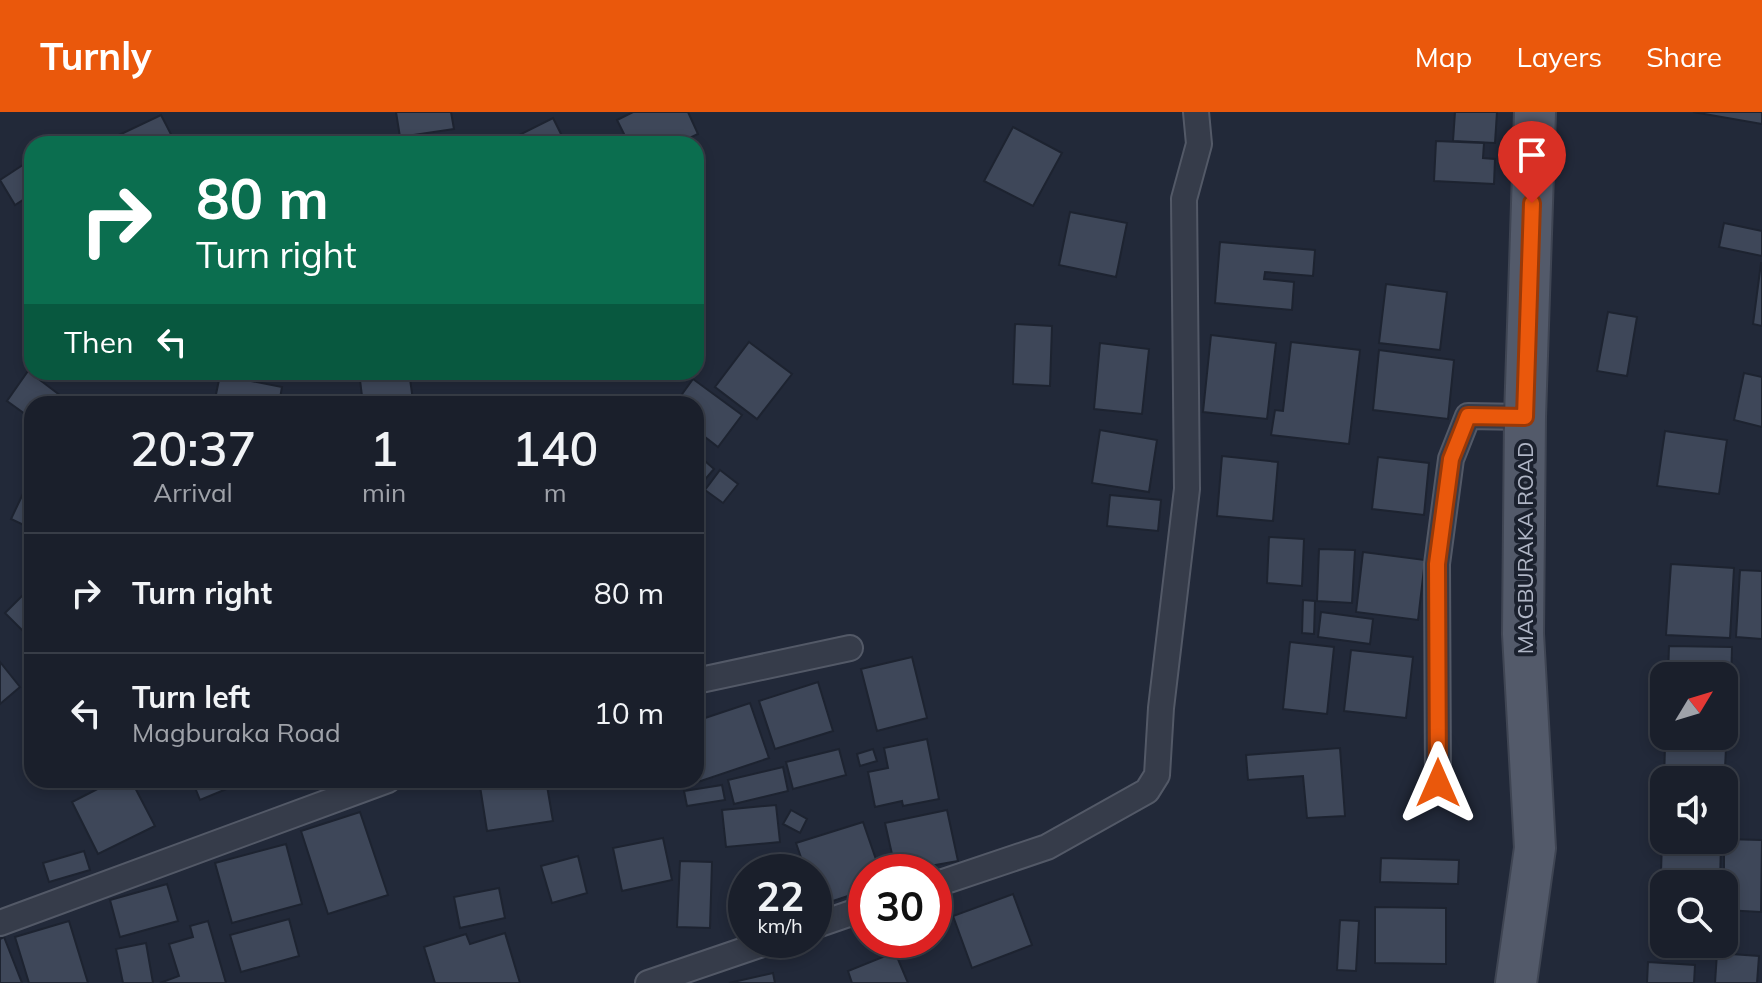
<!DOCTYPE html>
<style>
body{margin:0;font-family:Mulish,sans-serif;background:#232733;color:#f1f3f6;height:100vh;display:flex;flex-direction:column;font-size:30px;white-space:nowrap}
*{box-sizing:border-box;margin:0}
p{font-size:26px;color:#9fa2a9}
.icon{flex:none;width:44px;height:44px;fill:none;stroke:currentColor;stroke-width:2;stroke-linecap:round;stroke-linejoin:round}
.map{position:relative;flex:1;overflow:hidden}
.drawer{position:absolute;left:24px;top:284px;width:680px;height:392px;display:flex;flex-direction:column;background:#1a1f2b;border-radius:24px;box-shadow:0 4px 12px #0003,0 0 0 2px #383d47}
.drawer>*{flex:none}
.hud{position:absolute;left:24px;top:24px;width:680px;height:244px;border-radius:24px;box-shadow:0 4px 12px #0003,0 0 0 2px #383d47;background:#0b6e4f;color:#fff;overflow:hidden}
.needle{width:52px;rotate:52deg}
.buttons{position:absolute;left:1650px;top:550px;display:grid;gap:16px}
.buttons a{display:grid;place-items:center;width:88px;height:88px;border-radius:16px;background:#1a1f2b;box-shadow:0 4px 12px #0003,0 0 0 2px #383d47;font-size:40px}
.speed{position:absolute;left:728px;top:742px;display:flex;gap:16px;font-size:40px;font-weight:700;text-align:center}
.speed>*{display:grid;place-content:center;width:104px;height:104px;border-radius:50%;background:#1a1f2b;box-shadow:0 4px 12px #0003,0 0 0 2px #383d47;line-height:1}
.speed small{font-size:20px;font-weight:400}
.speed .limit{border:12px solid #d22;background:#fff;color:#111}
.pin{position:absolute;display:grid;place-items:center;width:68px;height:68px;color:#fff;margin:-82px -34px;border-radius:50% 50% 50% 0;rotate:-45deg;box-shadow:0 0 8px #0007}
.pin .icon{rotate:45deg}
.me{position:absolute;width:88px;margin:-44px;rotate:0deg;stroke-linejoin:round;filter:drop-shadow(0 0 6px #0008)}
.turn{display:flex;align-items:center;gap:28px;height:168px;padding:0 40px;font-size:36px}
.turn .icon{width:104px;height:104px;stroke-width:2.5}
.turn b{display:block;font-size:56px;line-height:68px}
.then{display:flex;align-items:center;height:76px;padding:0 40px;background:#0003;gap:16px;font-size:30px}
.eta{display:flex;justify-content:space-evenly;align-items:center;height:136px;text-align:center}
.eta b{font-size:48px;font-weight:600;line-height:56px}
ul{padding:0;list-style:none}
li{display:flex;align-items:center;gap:24px;height:120px;padding:0 40px;border-top:2px solid #383d47}
li div{flex:1}
li b{display:block;font-size:30px}
li em{font-style:normal}
header{display:flex;align-items:center;gap:48px;box-sizing:border-box;height:112px;padding:0 40px;background:#ea580c;color:#fff}
header strong{font-size:38px}
nav{display:flex;gap:44px;margin-inline-start:auto;font-size:28px}
.map>svg:first-child{display:block}
</style>
<header>
<strong>Turnly</strong>
<nav><a>Map</a><a>Layers</a><a>Share</a></nav>
</header>
<div class="map">
<svg width="1762" height="871" viewBox="0 0 1762 871">
<rect width="100%" height="100%" fill="#222939"/>
<g fill="#3e4759" stroke="#1d2330" stroke-width="2">
<polygon points="396,0 451,0 454,17 400,25"/>
<polygon points="633,0 688,0 698,22 677,32 629,32 617,8"/>
<polygon points="1455,0 1497,0 1495,31 1453,29"/>
<polygon points="1693,0 1762,0 1762,12"/>
<polygon points="161,3 176,32 100,32"/>
<polygon points="553,6 566,32 511,32 509,28"/>
<polygon points="1013,15 1062,41 1033,94 984,69"/>
<polygon points="1436,29 1484,31 1483,46 1495,47 1494,72 1434,69"/>
<polygon points="32,47 32,82 15,93 0,68"/>
<polygon points="1070,100 1127,111 1116,165 1059,153"/>
<polygon points="1724,111 1762,119 1762,144 1719,135"/>
<polygon points="1220,130 1315,138 1313,164 1265,160 1264,167 1294,170 1292,198 1215,191"/>
<polygon points="1761,151 1762,151 1762,214 1753,212"/>
<polygon points="1386,172 1447,180 1440,238 1379,231"/>
<polygon points="1608,200 1637,205 1627,264 1597,259"/>
<polygon points="1015,212 1052,214 1050,274 1013,272"/>
<polygon points="1211,223 1276,231 1267,307 1203,300"/>
<polygon points="749,230 792,262 757,307 715,275"/>
<polygon points="1291,230 1360,238 1349,332 1271,323 1275,298 1283,299"/>
<polygon points="1100,231 1149,237 1142,302 1094,297"/>
<polygon points="1379,238 1454,248 1448,307 1373,298"/>
<polygon points="28,259 61,284 55,292 32,292 32,307 7,289"/>
<polygon points="359,260 409,260 413,288 363,292"/>
<polygon points="1744,261 1762,265 1762,315 1734,308"/>
<polygon points="220,263 282,275 279,292 214,292"/>
<polygon points="693,267 742,303 718,335 696,318 696,292 675,292"/>
<polygon points="1100,318 1157,328 1149,380 1092,371"/>
<polygon points="1665,319 1727,328 1719,382 1657,374"/>
<polygon points="696,341 714,357 696,378"/>
<polygon points="1222,344 1278,350 1273,409 1217,404"/>
<polygon points="1378,345 1429,351 1424,403 1372,397"/>
<polygon points="720,358 738,372 723,391 705,378"/>
<polygon points="31,365 32,365 32,417 11,407"/>
<polygon points="1110,383 1161,388 1158,419 1107,414"/>
<polygon points="1269,425 1304,427 1302,474 1267,471"/>
<polygon points="1319,437 1355,438 1352,491 1317,489"/>
<polygon points="1363,440 1425,448 1418,508 1356,500"/>
<polygon points="1671,452 1734,456 1730,526 1666,523"/>
<polygon points="1740,458 1762,459 1762,527 1736,525"/>
<polygon points="32,474 32,528 5,501"/>
<polygon points="1303,488 1315,489 1314,522 1302,521"/>
<polygon points="1321,500 1373,507 1370,532 1318,525"/>
<polygon points="1290,530 1334,535 1327,602 1283,597"/>
<polygon points="1669,534 1732,535 1730,606 1724,605 1724,564 1668,564"/>
<polygon points="1351,538 1413,545 1406,606 1344,599"/>
<polygon points="912,545 927,606 877,619 861,557"/>
<polygon points="0,550 20,575 0,592"/>
<polygon points="818,570 833,619 775,637 759,589"/>
<polygon points="750,591 769,646 686,674 684,668 696,668 696,609"/>
<polygon points="927,627 939,687 903,694 902,689 875,695 868,660 888,656 884,636"/>
<polygon points="1665,634 1726,636 1724,677 1724,668 1664,668"/>
<polygon points="1340,636 1345,704 1307,706 1303,664 1248,668 1246,643"/>
<polygon points="839,637 846,663 793,677 786,650"/>
<polygon points="873,637 877,649 860,654 857,642"/>
<polygon points="783,655 788,679 734,692 728,668"/>
<polygon points="115,668 131,668 155,714 98,742 72,690"/>
<polygon points="192,668 225,668 229,676 200,688"/>
<polygon points="479,668 546,668 553,709 487,719"/>
<polygon points="722,673 725,688 687,694 684,679"/>
<polygon points="776,693 780,730 726,735 722,698"/>
<polygon points="791,698 807,707 800,721 783,712"/>
<polygon points="947,698 958,749 896,760 885,711"/>
<polygon points="360,700 388,783 328,802 301,719"/>
<polygon points="863,710 880,759 888,756 890,760 866,760 866,778 818,794 814,783 814,760 806,760 796,731"/>
<polygon points="663,726 672,768 622,779 613,736"/>
<polygon points="1724,727 1762,728 1761,800 1724,798"/>
<polygon points="1662,728 1721,730 1720,772 1664,772 1664,795 1660,794"/>
<polygon points="286,732 302,792 232,811 215,751"/>
<polygon points="84,739 90,758 49,770 43,751"/>
<polygon points="578,744 587,781 552,791 541,754"/>
<polygon points="1381,746 1459,748 1458,772 1380,770"/>
<polygon points="680,749 712,750 710,816 677,815"/>
<polygon points="167,772 178,809 120,825 110,788"/>
<polygon points="499,776 505,806 460,816 454,785"/>
<polygon points="1013,782 1032,833 972,856 953,804"/>
<polygon points="1375,795 1446,796 1446,852 1375,851"/>
<polygon points="289,807 299,844 241,860 230,823"/>
<polygon points="1340,808 1359,809 1356,859 1337,858"/>
<polygon points="69,809 88,871 29,871 15,825"/>
<polygon points="208,809 226,871 160,871 179,864 169,832 193,825 190,814"/>
<polygon points="505,821 520,871 435,871 424,835 466,822 470,832"/>
<polygon points="4,825 22,871 0,871 0,827"/>
<polygon points="146,831 153,871 123,871 116,837"/>
<polygon points="895,840 908,871 852,871 848,859"/>
<polygon points="1717,841 1759,844 1757,871 1715,871"/>
<polygon points="1648,850 1695,853 1694,871 1647,871"/>
<polygon points="773,861 775,871 729,871"/>
</g>
<g fill="none" stroke-linecap="round" stroke-linejoin="round">
<defs>
<g id="minor">
<polyline points="696,569 850,536"/>
<polyline points="1438,671 1437,452 1451,347 1468,304 1525,305"/>
<polyline points="934,773 1047,735 1147,679 1157,663 1161,596 1187,377 1184,87 1199,32 1196,0"/>
<polyline points="0,811 388,668"/>
<polyline points="814,814 866,796"/>
<polyline points="648,871 774,828"/>
</g>
<polyline id="primary" points="1516,871 1535,736 1523,522 1525,305 1535,0"/>
</defs>
<use href="#minor" stroke="#535967" stroke-width="28"/>
<use href="#primary" stroke="#3f4553" stroke-width="44"/>
<use href="#minor" stroke="#363c4a" stroke-width="24"/>
<use href="#primary" stroke="#535a6a" stroke-width="40"/>
</g>
<g fill="none" stroke-linecap="round" stroke-linejoin="round">
<defs>
<polyline id="route" points="1438,671 1437,452 1451,347 1468,304 1525,305 1532,91"/>
</defs>
<use href="#route" stroke="#983908" stroke-width="20"/>
<use href="#route" stroke="#ea580c" stroke-width="14"/>
</g>
<g text-anchor="middle" dominant-baseline="central" stroke-width="8" stroke-linejoin="round" paint-order="stroke">
<g font-size="22" fill="#b0b6c6" stroke="#1b212e">
<text transform="translate(1525 436) rotate(-90)">MAGBURAKA ROAD</text>
</g>
</g>
</svg>
<div class="buttons">
<a><svg class="needle" viewBox="-14 -14 28 28"><path d="M0-13l5 13h-10z" fill="#e53935"/><path d="M0 13l5-13h-10z" fill="#9fa2a9"/></svg></a>
<a><svg class="icon" aria-label="sound" viewBox="0 0 24 24"><path d="M4 9h4l5-4v14l-5-4H4zM17 9q2 3 0 6"/></svg></a>
<a><svg class="icon" aria-label="search" viewBox="0 0 24 24"><circle cx="10" cy="10" r="6"/><path d="M15 15l6 6"/></svg></a>
</div>
<div class="speed"><div>22<small>km/h</small></div><div class="limit">30</div></div>
<div class="pin" style="left:1532px;top:91px;background:#d93025"><svg class="icon" aria-label="arrive" viewBox="0 0 24 24"><path d="M6 21V4h12l-3 4 3 4H6"/></svg></div>
<svg class="me" style="left:1438px;top:671px" viewBox="-20 -20 40 40"><path d="M0-17L14 15 0 8-14 15z" fill="#ea580c" stroke="#fff" stroke-width="4"/></svg>
<div class="hud">
<div class="turn"><svg class="icon" aria-label="right" viewBox="0 0 24 24"><path d="M7 20v-9h11M14 6l5 5-5 5"/></svg><div><b>80 m</b>Turn right</div></div>
<div class="then">Then<svg class="icon" aria-label="left" viewBox="0 0 24 24"><path d="M17 20v-9H6M10 6l-5 5 5 5"/></svg></div>
</div>
<section class="drawer">
<div class="eta">
<div><b>20:37</b><p>Arrival</p></div>
<div><b>1</b><p>min</p></div>
<div><b>140</b><p>m</p></div>
</div>
<ul>
<li><svg class="icon" aria-label="right" viewBox="0 0 24 24"><path d="M7 20v-9h11M14 6l5 5-5 5"/></svg><div><b>Turn right</b></div><em>80 m</em></li>
<li><svg class="icon" aria-label="left" viewBox="0 0 24 24"><path d="M17 20v-9H6M10 6l-5 5 5 5"/></svg><div><b>Turn left</b><p>Magburaka Road</p></div><em>10 m</em></li>
</ul>
</section>
</div>
